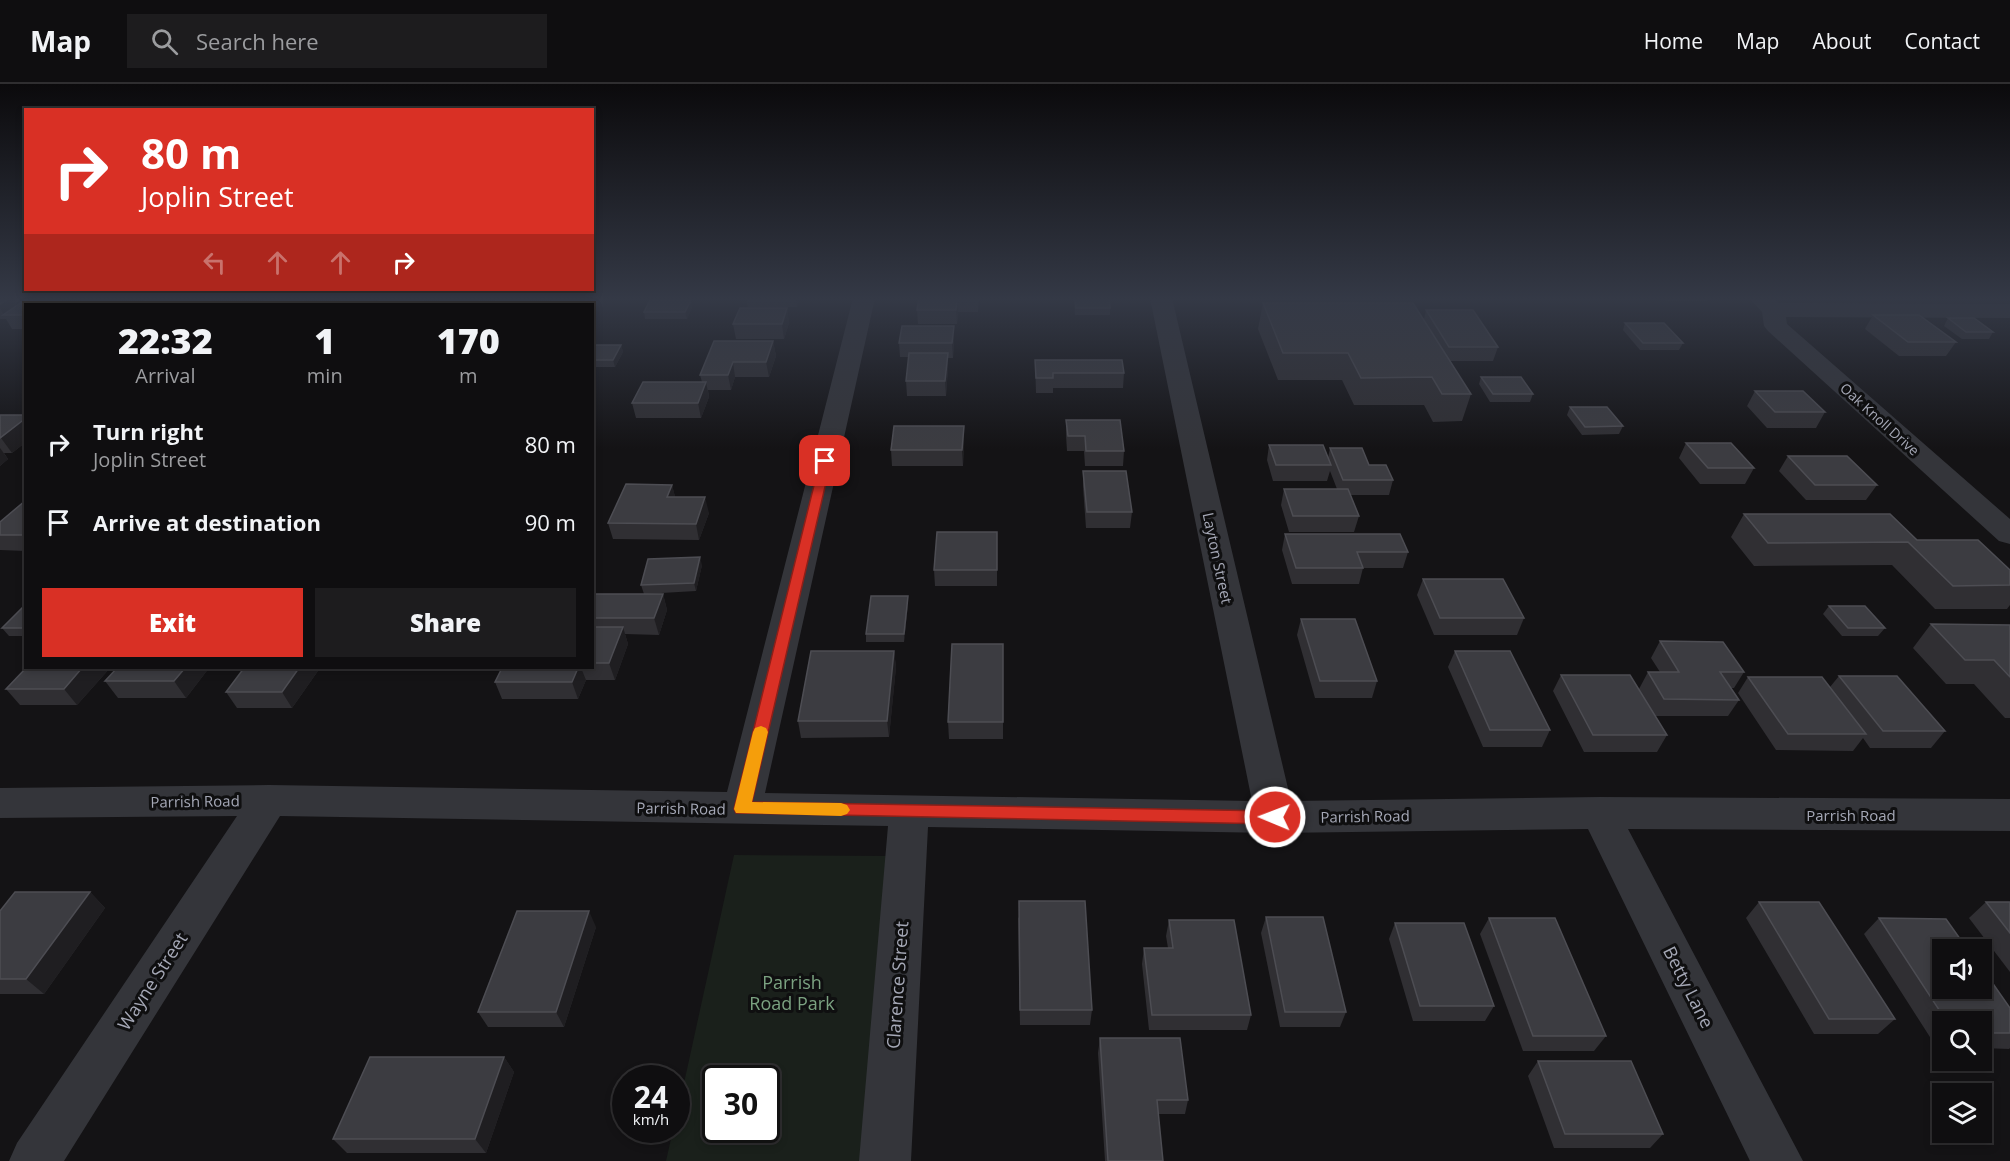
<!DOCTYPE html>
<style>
body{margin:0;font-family:"Open Sans",sans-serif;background:#1d1c1e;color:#f1f3f6;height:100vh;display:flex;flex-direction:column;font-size:22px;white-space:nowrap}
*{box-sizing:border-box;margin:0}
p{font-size:20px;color:#9b9c9f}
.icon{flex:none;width:33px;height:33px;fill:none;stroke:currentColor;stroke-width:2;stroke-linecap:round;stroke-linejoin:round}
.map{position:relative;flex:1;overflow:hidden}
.panel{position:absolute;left:24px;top:219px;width:570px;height:366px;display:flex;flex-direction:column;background:#0f0e10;border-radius:0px;box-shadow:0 3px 9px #0003,0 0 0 2px #2f2e30}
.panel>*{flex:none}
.top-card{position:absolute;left:24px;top:24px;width:570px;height:183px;border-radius:0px;box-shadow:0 3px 9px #0003,0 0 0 2px #2f2e30;background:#d93025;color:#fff;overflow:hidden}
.fabs{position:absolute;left:1932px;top:855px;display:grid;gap:12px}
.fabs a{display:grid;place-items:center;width:60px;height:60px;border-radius:0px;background:#0f0e10;box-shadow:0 3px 9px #0003,0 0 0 2px #2f2e30;font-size:30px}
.speed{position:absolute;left:612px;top:981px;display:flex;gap:12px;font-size:30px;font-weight:700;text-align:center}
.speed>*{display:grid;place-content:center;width:78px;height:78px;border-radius:50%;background:#0f0e10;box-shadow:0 3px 9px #0003,0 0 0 2px #2f2e30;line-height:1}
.speed small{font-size:15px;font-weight:400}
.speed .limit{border:3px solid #111;border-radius:9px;background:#fff;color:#111}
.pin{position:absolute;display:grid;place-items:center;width:51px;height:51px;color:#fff;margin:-26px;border-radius:12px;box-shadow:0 3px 9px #0006}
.me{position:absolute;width:66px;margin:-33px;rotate:271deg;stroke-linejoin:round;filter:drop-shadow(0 0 4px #0008)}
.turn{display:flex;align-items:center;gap:21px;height:126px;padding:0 18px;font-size:27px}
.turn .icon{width:78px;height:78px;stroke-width:2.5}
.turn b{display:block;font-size:42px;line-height:51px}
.lanes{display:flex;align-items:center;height:57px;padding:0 18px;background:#0003;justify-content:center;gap:30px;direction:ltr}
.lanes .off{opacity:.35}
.eta{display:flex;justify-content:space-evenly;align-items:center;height:102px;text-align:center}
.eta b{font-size:36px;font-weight:800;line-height:42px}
.action{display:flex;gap:12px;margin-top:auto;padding:12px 18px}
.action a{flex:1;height:69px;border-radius:0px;background:#d93025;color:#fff;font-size:24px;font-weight:800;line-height:69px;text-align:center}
.action a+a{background:#1d1c1e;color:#f1f3f6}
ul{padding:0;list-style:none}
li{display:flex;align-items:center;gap:18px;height:78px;padding:0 18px}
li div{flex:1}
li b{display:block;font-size:22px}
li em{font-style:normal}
header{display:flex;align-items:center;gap:36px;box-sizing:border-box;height:84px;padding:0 30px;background:#0f0e10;border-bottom:2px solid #2f2e30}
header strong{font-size:28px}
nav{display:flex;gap:33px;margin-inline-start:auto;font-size:21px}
.search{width:420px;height:54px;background:#1d1c1e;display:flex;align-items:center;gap:15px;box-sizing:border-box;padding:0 21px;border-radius:0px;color:#9b9c9f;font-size:22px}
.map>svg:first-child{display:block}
</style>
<header>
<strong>Map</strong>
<div class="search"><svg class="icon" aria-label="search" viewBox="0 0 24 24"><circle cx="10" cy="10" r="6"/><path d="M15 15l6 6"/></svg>Search here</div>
<nav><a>Home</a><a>Map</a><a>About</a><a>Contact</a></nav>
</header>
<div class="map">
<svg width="2010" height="1077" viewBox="0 0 2010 1077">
<rect width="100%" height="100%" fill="#141315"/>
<path fill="#1a201b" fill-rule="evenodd" d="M734,771L892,772L863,1077H666L673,1046H676L677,1031ZM716,994H766V1046H716Z"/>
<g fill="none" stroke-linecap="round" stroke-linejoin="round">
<g fill="#34353a" fill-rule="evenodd">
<polygon points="853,214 875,214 765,709 1252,717 1150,214 1172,214 1291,717 1600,713 2010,715 2010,747 1628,745 1803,1077 1750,1077 1588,745 1275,749 928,743 911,1077 859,1077 888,742 280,732 64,1077 9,1077 17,1059 237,732 0,734 0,704 269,701 727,708"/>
<polygon points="1749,214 1773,214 1779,219 2010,220 2010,234 1786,233 1787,240 2010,435 2010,460 1999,457 1768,247 1764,242 1762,228"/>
</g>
</g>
<g fill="#302f33">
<polygon points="0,214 84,214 85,215 86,214 144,214 145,216 226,214 229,220 26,220 26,245 12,245 6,235 0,235"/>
<polygon points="746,214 799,214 797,223 748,223"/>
<polygon points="919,214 979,214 978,228 958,228 957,240 918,240 917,226"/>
<polygon points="1074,214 1109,214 1110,224 1110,231 1075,231"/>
<polygon points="1664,214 1708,214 1707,217 1666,217"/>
<polygon points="1263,219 1424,235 1426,226 1498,263 1493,277 1450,277 1471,310 1462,337 1433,338 1424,321 1354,321 1342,296 1278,296 1258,245"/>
<polygon points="692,223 687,235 645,235 644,228"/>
<polygon points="787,224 789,239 784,255 736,255 733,240"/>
<polygon points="1873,231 1956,258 1946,272 1899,272 1865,245"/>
<polygon points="1948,234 1993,248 1989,255 1962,255 1944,242"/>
<polygon points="1625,239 1683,259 1679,266 1640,266 1623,246"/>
<polygon points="954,242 954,256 953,274 948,274 948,284 946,312 907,312 906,297 909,273 900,273 899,259"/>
<polygon points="773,257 776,272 769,293 735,293 731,306 708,306 709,313 701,334 636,334 632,319 702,298 700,291"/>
<polygon points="592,261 621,261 623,268 615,283 592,283"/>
<polygon points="1035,276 1124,289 1123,304 1053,304 1053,309 1036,309"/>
<polygon points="1481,293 1533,310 1530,318 1490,318 1479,300"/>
<polygon points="1755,307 1825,328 1816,344 1767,344 1747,322"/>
<polygon points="1570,323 1623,342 1619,350 1582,351 1567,331"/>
<polygon points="0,331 26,331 26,358 12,369 4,369 8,375 0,382"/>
<polygon points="1066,336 1124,367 1123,382 1085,382 1084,367 1067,367 1066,351"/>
<polygon points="964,342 964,357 963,382 892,382 891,366"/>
<polygon points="1686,359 1754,384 1745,400 1700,400 1679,374"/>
<polygon points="1269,361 1328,374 1330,364 1369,381 1393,396 1389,411 1350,411 1359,432 1354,448 1289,448 1281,421 1284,405 1337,405 1330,387 1327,397 1273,397 1267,376"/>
<polygon points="1788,372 1877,401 1866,416 1806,416 1779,387"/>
<polygon points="1083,387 1132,428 1130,444 1086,444 1083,403"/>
<polygon points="672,401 675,413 709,429 699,456 613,455 608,439"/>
<polygon points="26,416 26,467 0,466 0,438"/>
<polygon points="1744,430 1917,456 2010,486 2010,521 2007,525 1935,525 1892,481 1754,482 1731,453"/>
<polygon points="997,448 997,502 935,502 934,486"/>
<polygon points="1285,450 1408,468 1403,484 1363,484 1359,500 1292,500 1282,466"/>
<polygon points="702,481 696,507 644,510 641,501"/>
<polygon points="1423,495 1524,534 1517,551 1434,551 1417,511"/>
<polygon points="592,510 663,510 667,526 659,551 625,550 628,560 615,596 586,596 578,615 502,615 495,598 502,584 592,584"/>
<polygon points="908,520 904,558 866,558 866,550"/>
<polygon points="25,521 26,552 9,552 2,544"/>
<polygon points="1829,522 1885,544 1878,552 1842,552 1823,530"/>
<polygon points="1301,535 1377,597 1372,614 1315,614 1297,551"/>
<polygon points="1931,540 2010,541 2010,634 2005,634 1974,600 1946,600 1913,564"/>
<polygon points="1660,557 1744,588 1734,604 1731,604 1739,616 1728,632 1655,632 1667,651 1657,668 1584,668 1553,607 1561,591 1639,605 1648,588 1660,588 1651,574"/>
<polygon points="1003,560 1003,655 949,655 948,638"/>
<polygon points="894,567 896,583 889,653 801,654 798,637"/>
<polygon points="1455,567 1550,646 1542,663 1483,663 1448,583"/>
<polygon points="110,584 77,621 20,621 6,605"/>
<polygon points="209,584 186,614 118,614 105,597"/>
<polygon points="320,584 292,624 237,624 226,608"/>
<polygon points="1839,592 1945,647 1931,664 1870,664 1863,654 1853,667 1776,666 1738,609 1748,593 1830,603"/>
<polygon points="90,808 105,824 44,910 0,910 0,827"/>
<polygon points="1759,818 1895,935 1878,950 1814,950 1746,834"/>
<polygon points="1986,818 2010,818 2010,888 1969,834"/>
<polygon points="1018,833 1092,926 1090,941 1020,941"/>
<polygon points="1266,833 1346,928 1340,943 1280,943 1261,849"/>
<polygon points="1489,834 1606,952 1594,967 1523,967 1480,850"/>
<polygon points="1879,834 2010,924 2010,964 2009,965 1982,964 1982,938 1942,938 1942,964 1937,964 1864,850"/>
<polygon points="1169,836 1251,931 1247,946 1149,946 1142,880 1144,864 1168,864 1166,852"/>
<polygon points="1395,839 1494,922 1485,937 1413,937 1389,855"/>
<polygon points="596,843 564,943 488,943 478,928"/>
<polygon points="1100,954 1188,1016 1185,1030 1158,1030 1163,1077 1105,1077 1098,969"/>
<polygon points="504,973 514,988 486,1069 347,1069 333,1055"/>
<polygon points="1538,977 1663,1050 1650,1064 1554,1064 1528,992"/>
</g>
<g fill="#1f1e21">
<polygon points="9,214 29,214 4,231 0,224 0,220"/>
<polygon points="64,214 84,214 87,218 84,220 56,220"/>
<polygon points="122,214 144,214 145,217 140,220 114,220"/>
<polygon points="214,214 226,214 229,220 206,220"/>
<polygon points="306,214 324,214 325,216 320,220 299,220"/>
<polygon points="375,214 379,214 381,219 379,220 370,220"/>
<polygon points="425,214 437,214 439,219 437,220 420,220"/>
<polygon points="481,214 489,214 491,220 476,220"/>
<polygon points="530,214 533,220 526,220"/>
<polygon points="588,214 597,214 598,218 592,227 592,220 584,220"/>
<polygon points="795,214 799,214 797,223"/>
<polygon points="957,214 958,228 957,240 956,226"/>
<polygon points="691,216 692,223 687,235 685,228"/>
<polygon points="787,224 789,239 784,255 782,240"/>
<polygon points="954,242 954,256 953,274 952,259"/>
<polygon points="773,257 776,272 769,293 766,278"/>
<polygon points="621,261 623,268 615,283 613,276"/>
<polygon points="948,269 948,284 946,312 945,297"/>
<polygon points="733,278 735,293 731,306 728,291"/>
<polygon points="706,298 709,313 701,334 698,319"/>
<polygon points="26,334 26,358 12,369 1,354"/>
<polygon points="964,342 964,357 963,382 962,366"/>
<polygon points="0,364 8,375 0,382"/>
<polygon points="672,401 676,416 667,413"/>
<polygon points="705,413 709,429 699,456 696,440"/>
<polygon points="700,473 702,481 696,507 694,499"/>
<polygon points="592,474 595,482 592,488"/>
<polygon points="663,510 667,526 659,551 654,534"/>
<polygon points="908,512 908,520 904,558 904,550"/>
<polygon points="623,543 628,560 615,596 609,579"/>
<polygon points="894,567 896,583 889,653 887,637"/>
<polygon points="82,584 110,584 77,621 64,605"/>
<polygon points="185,584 209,584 186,614 174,597"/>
<polygon points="299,584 320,584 292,624 282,608"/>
<polygon points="578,584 581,584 586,596 578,615 572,598"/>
<polygon points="90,808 105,824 44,910 26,895"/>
<polygon points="589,827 596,843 564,943 556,928"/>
<polygon points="504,973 514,988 486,1069 475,1055"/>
</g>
<g fill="#3c3c41" stroke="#4d4d53" stroke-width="1.5">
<polygon points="0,214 9,214 0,220"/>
<polygon points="28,214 64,214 56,220 26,220 26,231 3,231"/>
<polygon points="86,214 122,214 114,220 78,220"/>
<polygon points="148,214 214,214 206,220 140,220"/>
<polygon points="268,214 306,214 299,220 261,220"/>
<polygon points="344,214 375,214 370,220 338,220"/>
<polygon points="382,214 425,214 420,220 376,220"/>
<polygon points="443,214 481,214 476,220 437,220"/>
<polygon points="498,214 530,214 526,220 493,220"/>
<polygon points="554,214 588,214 584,220 550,220"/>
<polygon points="919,214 957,214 956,226 917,226"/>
<polygon points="1075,214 1109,214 1110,224 1076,224"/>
<polygon points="650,216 691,216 685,228 644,228"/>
<polygon points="1263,219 1413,219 1471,310 1442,310 1432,293 1361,294 1348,269 1283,269"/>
<polygon points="740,224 787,224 782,240 733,240"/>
<polygon points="1426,226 1473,226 1498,263 1449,263"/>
<polygon points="1873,231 1919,231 1956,258 1908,258"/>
<polygon points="1948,234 1974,234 1993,248 1966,248"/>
<polygon points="1625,239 1664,239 1683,259 1643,259"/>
<polygon points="902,242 954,242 952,259 899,259"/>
<polygon points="714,257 773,257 766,278 733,278 728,291 700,291"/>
<polygon points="592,261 621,261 613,276 592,276"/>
<polygon points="909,269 948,269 945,297 906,297"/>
<polygon points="1035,276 1122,276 1124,289 1053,289 1053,294 1036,294"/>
<polygon points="1481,293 1521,293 1533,310 1493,310"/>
<polygon points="643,298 706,298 698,319 632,319"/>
<polygon points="1755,307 1803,307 1825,328 1775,328"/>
<polygon points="1570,323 1607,323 1623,342 1585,343"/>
<polygon points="0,331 26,331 26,334 0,354"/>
<polygon points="1066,336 1120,336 1124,367 1086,367 1085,352 1068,352"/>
<polygon points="894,342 964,342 962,366 891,366"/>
<polygon points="1686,359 1731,359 1754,384 1708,384"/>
<polygon points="1269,361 1323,361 1331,381 1276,381"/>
<polygon points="1330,364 1362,364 1369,381 1386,381 1393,396 1343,396"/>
<polygon points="1788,372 1847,372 1877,401 1815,401"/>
<polygon points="1083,387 1126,387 1132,428 1087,428"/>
<polygon points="626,400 672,401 667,413 705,413 696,440 608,439"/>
<polygon points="1284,405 1348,405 1359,432 1293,432"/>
<polygon points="26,416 26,451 0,451 0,438"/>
<polygon points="1744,430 1890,430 1917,456 1978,456 2010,486 2010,501 1953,502 1908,458 1768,459"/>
<polygon points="937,448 997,448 997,486 934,486"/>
<polygon points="1285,450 1400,450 1408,468 1357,468 1363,484 1296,484"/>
<polygon points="700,473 694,499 641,501 648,475"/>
<polygon points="1423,495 1503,495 1524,534 1440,534"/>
<polygon points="592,510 663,510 654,534 592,534"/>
<polygon points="871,512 908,512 904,550 866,550"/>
<polygon points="25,521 26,544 2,544"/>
<polygon points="1829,522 1865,522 1885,544 1848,544"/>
<polygon points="1301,535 1355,535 1377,597 1320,597"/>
<polygon points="1931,540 2010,541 2010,593 1994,576 1965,576"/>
<polygon points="592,543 623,543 609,579 592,579"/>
<polygon points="1660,557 1723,558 1744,588 1720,588 1739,616 1664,615 1648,588 1679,588"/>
<polygon points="952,560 1003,560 1003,638 948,638"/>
<polygon points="811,567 894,567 887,637 798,637"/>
<polygon points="1455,567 1510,567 1550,646 1490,646"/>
<polygon points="26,584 82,584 64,605 6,605"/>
<polygon points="117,584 185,584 174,597 105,597"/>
<polygon points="244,584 299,584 282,608 226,608"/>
<polygon points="502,584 578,584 572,598 495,598"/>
<polygon points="1561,591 1630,591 1667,651 1593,651"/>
<polygon points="1839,592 1897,592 1945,647 1883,647"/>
<polygon points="1748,593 1822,593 1866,650 1788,650"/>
<polygon points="15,808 90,808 26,895 0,895 0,827"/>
<polygon points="1019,817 1085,817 1092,926 1020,926"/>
<polygon points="1759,818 1819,818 1895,935 1829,935"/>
<polygon points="1986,818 2010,818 2010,849"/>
<polygon points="517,827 589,827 556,928 478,928"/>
<polygon points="1266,833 1323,833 1346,928 1285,928"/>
<polygon points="1489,834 1555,834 1606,952 1533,952"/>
<polygon points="1879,834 1946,835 1968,866 1942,866 1942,904 1982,904 1982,884 2010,924 2010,949 1982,949 1982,938 1947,938"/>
<polygon points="1169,836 1234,836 1251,931 1152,931 1144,864 1173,864"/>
<polygon points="1395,839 1464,839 1494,922 1420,922"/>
<polygon points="1100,954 1180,954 1188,1016 1157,1016 1163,1077 1108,1077"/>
<polygon points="370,973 504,973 475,1055 333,1055"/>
<polygon points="1538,977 1631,977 1663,1050 1565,1050"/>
</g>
<linearGradient id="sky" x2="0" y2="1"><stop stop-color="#0b0a0c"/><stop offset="0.59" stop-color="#343946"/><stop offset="1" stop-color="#343946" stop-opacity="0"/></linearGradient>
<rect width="2010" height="365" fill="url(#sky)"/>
<polygon fill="#d93025" stroke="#8d1f18" stroke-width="1.5" points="825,373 831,377 752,718 1275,727 1281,728 1283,733 1281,738 1275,740 736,729 734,725 820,377"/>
<polygon fill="#f59e0b" points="761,642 766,644 768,648 752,718 841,719 847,721 850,726 847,730 841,732 736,729 734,725 753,648 755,644"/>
<g text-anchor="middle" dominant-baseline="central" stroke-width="6" stroke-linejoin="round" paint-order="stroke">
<g font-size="14" fill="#a5a8b6" stroke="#0f0f10">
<text transform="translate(1880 335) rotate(42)">Oak Knoll Drive</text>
</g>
<g font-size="15" fill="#a5a8b6" stroke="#0f0f10">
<text transform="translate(1218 474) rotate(78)">Layton Street</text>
<text transform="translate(195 717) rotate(-1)">Parrish Road</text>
<text transform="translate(681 724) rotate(1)">Parrish Road</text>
<text x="1851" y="731">Parrish Road</text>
<text transform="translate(1365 732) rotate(-1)">Parrish Road</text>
</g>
<g font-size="18" fill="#a5a8b6" stroke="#0f0f10">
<text transform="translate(152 897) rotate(-57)">Wayne Street</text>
<text transform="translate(897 901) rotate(-86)">Clarence Street</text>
<text transform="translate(1689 903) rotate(63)">Betty Lane</text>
</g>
<g font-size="18" fill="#7ba281" stroke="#0f0f10">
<text x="792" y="898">Parrish<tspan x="792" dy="21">Road Park</tspan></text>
</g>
</g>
</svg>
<div class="fabs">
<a><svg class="icon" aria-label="sound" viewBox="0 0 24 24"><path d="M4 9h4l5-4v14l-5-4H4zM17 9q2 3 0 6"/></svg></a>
<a><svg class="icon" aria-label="search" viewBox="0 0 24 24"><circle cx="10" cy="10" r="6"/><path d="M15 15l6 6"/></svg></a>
<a><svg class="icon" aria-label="layers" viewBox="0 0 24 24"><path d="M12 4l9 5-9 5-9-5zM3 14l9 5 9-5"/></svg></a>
</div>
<div class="speed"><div>24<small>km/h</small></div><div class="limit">30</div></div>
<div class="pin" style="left:825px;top:377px;background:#d93025"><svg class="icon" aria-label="arrive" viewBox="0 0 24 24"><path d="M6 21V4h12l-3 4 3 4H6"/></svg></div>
<svg class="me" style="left:1275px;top:733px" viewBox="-20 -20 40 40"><circle r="17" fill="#d93025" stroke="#fff" stroke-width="3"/><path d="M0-11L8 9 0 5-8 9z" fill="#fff"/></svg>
<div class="top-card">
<div class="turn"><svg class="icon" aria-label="right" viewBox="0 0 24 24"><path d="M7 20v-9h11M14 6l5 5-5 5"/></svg><div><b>80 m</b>Joplin Street</div></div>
<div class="lanes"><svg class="icon off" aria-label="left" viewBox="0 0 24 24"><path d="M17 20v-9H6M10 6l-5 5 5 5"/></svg><svg class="icon off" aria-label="ahead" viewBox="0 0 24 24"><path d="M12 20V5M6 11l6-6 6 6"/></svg><svg class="icon off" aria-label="ahead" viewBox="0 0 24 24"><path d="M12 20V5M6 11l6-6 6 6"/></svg><svg class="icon" aria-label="right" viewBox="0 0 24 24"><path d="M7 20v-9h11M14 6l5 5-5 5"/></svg></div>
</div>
<section class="panel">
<div class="eta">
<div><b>22:32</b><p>Arrival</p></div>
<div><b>1</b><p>min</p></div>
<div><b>170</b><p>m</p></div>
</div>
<ul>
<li><svg class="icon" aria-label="right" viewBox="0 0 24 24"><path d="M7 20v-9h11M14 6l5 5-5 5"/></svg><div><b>Turn right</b><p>Joplin Street</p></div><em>80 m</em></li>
<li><svg class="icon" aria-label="arrive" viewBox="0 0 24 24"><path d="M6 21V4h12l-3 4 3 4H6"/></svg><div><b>Arrive at destination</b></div><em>90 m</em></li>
</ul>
<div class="action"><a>Exit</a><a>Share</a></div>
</section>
</div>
